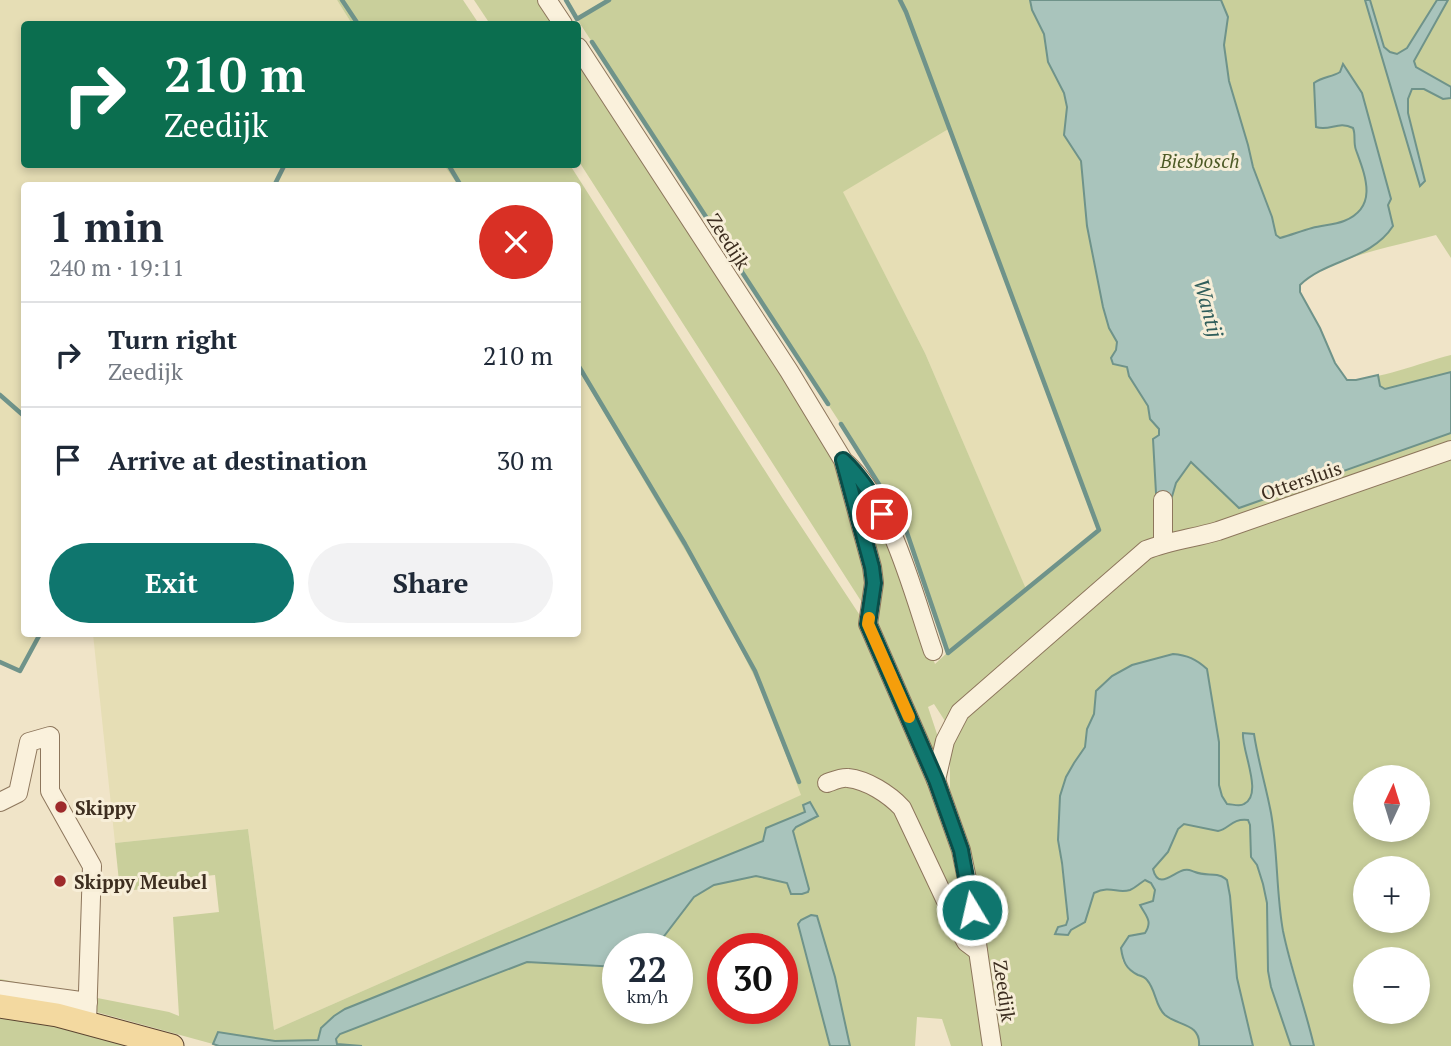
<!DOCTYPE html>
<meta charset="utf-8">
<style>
body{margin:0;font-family:"PT Serif",serif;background:#f2f2f3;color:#1f2937;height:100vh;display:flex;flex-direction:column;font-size:26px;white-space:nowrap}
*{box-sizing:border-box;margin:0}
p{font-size:23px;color:#747a83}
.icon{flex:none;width:38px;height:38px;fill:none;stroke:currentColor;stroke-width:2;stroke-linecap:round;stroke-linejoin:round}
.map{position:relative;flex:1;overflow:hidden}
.side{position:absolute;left:21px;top:182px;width:560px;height:455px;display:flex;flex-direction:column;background:#fff;border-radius:7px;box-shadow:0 4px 10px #0003}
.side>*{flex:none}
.top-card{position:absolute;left:21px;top:21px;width:560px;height:147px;border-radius:7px;box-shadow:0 4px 10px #0003;background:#0b6e4f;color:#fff;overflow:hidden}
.needle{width:46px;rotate:4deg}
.tools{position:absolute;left:1353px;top:765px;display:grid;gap:14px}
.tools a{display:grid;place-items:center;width:77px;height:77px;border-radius:50%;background:#fff;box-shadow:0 4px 10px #0003;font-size:35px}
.speed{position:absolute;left:602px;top:933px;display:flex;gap:14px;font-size:35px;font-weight:700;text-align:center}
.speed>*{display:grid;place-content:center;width:91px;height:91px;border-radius:50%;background:#fff;box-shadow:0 4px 10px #0003;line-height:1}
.speed small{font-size:18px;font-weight:400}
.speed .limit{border:10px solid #d22;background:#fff;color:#111}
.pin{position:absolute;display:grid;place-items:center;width:60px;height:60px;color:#fff;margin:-30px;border:4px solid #fff;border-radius:50%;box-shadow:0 2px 7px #0007}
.me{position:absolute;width:77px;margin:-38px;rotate:351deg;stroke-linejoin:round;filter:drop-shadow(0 0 5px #0008)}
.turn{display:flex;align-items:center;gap:24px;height:147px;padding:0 28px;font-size:32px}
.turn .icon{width:91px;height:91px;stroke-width:2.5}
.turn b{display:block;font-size:49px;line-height:60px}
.round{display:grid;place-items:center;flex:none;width:74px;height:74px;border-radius:37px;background:#f2f2f3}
.summary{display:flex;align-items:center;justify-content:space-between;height:119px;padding:0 28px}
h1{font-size:42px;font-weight:700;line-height:52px}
.cta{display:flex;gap:14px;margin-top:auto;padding:14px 28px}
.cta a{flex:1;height:80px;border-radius:42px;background:#0f766e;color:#fff;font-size:28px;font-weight:700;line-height:80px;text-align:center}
.cta a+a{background:#f2f2f3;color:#1f2937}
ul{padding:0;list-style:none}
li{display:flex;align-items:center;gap:21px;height:105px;padding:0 28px;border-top:2px solid #e0e1e3}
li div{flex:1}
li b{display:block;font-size:26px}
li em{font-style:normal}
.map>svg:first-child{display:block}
</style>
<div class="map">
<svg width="1451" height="1046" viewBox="0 0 1451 1046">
<rect width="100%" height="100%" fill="#f0e4c8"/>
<g fill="#e6deb5">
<polygon points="0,0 337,0 352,24 24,24 24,164 444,164 458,185 24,186 24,634 43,634 21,673 0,663"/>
<polygon points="566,0 609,0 577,19"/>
<polygon points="949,127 1099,530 1026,590 925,353 842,191"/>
<polygon points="578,369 724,616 764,696 802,795 597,888 274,1030 248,829 115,843 93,634 578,634"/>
</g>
<g fill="#c9cf9b" fill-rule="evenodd">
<polygon points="337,0 463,0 479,24 352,24"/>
<polygon points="474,0 541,0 557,24 490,24"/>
<path d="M609,0H1451V258L1436,235C1396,246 1330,257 1300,285L1299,292L1320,328L1335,364L1347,380C1378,380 1420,363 1451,355V1046H1314L1283,931L1276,873L1243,734C1241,749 1264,795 1244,804C1239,807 1232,804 1227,804L1222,796L1219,785V742L1214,708L1173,654L1132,665L1112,676L1087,729L1085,747L1074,763L1066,777L1060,796L1058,840L1067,906L1068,919L1066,925L1071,930L1085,922L1094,893C1111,885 1117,894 1130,890C1135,888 1140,883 1145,880C1154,884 1156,891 1153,901L1151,903H1143L1142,908C1149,917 1151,923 1145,933L1129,936C1120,950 1117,963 1134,973C1139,976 1145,977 1148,981C1155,991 1155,1007 1166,1015C1179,1026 1200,1023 1199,1046H996L968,861L950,793V747L963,721L1167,538L988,681L945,721L934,704L928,707L939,740L936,749L931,751L877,630L852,475L878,512L935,664L948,652L904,524L891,501L577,19ZM950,128L1099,530L1026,589L925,353L843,192ZM1365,777H1418V830H1365ZM1365,868H1418V920H1365ZM1365,959H1418V1012H1365Z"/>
<polygon points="578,57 754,333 824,434 835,455 869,575 863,601 861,601 578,160"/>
<path d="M444,165H570L783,499L859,614L897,697L958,859L984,1046H951L942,1019L917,1017L915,1046H850L835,977L817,916L811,915L799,924L830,1046H362L336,1044V1039L340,1034L527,962L618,967V1008H677V948H655L694,897L714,885L756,876L787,883L789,891L808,892L809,889L793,831L796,827L817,816L805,812L766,828L763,841L318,1040L275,1041L219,1032L213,1044L89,1010L0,994V979L169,1012L179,1016L173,917L219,912L215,875L146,882V889L120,891L115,843L248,829L274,1030L597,888L801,795L764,696L724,616L578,369V186L458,185ZM723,948H782V1008H723Z"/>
<path d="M1238,820H1248L1250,824L1251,857L1257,865L1263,884L1267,903L1268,971L1271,987L1291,1046H1253L1237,978L1230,896L1227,880C1223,877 1222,876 1217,875C1210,873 1202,874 1195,872C1189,870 1190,869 1184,870C1174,872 1157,891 1153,869L1168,852L1178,829L1184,824L1218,831C1225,830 1231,823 1238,820Z"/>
<polygon points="0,1013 96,1032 125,1046 0,1046"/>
</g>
<g fill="#a9c4bc" stroke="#6f938a" stroke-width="2">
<path d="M1030,0H1221L1228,17L1224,45L1229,81L1248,145L1253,167L1272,217L1276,235L1280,238C1291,235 1301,231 1312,228C1323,225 1334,225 1344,221C1379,207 1365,175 1356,150C1353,142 1356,135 1353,128C1338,120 1330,132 1316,127L1314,83C1322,77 1332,77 1340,72L1343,64L1362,93L1391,199L1388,205L1393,226C1371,260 1327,259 1300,285V292L1320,328L1335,363L1347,380H1356L1378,375L1380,386L1385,389L1451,372V433L1239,508L1191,462L1176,483L1171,500L1158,499L1156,493L1153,439L1159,435V429L1150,419L1148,406L1129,376L1127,367L1113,364L1111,358L1116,350L1117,342L1109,328L1103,307L1087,226L1081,161L1064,135L1067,107L1064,93L1048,62L1044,34L1032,10Z"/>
<polygon points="1365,0 1370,0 1384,47 1390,52 1397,54 1407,48 1437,0 1448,0 1414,61 1416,67 1451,87 1451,98 1443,99 1424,89 1412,89 1408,99 1408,113 1425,181 1420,186"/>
<path d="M1173,654C1187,655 1196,659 1207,669L1219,742V785L1222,796L1227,804C1232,804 1240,807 1244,804C1264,795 1241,749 1243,733L1254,734C1258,761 1266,786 1271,813C1278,852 1276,892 1283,931C1291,970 1305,1007 1314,1046H1291L1271,987L1268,971L1267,903L1263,884L1257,865L1251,857L1250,825L1248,820C1232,818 1229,829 1218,831L1184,824L1178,829L1168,852L1153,869C1158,891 1174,872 1184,870C1190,869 1189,870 1195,872C1202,875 1210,874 1217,875C1223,876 1223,877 1227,880L1230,896L1237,978L1253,1046H1199C1201,1023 1178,1026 1165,1015C1155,1006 1156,990 1147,980C1145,977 1142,976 1138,975C1126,969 1123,962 1121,948L1129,936L1145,933C1153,921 1146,916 1140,905L1153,901L1155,890L1151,883L1145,880C1140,883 1135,888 1130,890C1117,894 1111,885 1094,893L1085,922L1071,930L1068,935L1055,934L1058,927L1066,925L1068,919L1062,863L1058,840L1060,796L1066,777L1074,763L1085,747L1087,729L1094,714L1096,691L1112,676L1132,665Z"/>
<polygon points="810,802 818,816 796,827 793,831 809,889 808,892 802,894 791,894 787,883 756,876 714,885 694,897 655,948 618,948 618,967 527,962 340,1034 336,1039 337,1044 362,1046 219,1046 213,1044 218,1032 275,1041 318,1040 321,1028 334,1016 345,1009 763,841 766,828 805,812 803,805"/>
<polygon points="811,915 817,916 835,977 850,1046 830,1046 798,924 801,920"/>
</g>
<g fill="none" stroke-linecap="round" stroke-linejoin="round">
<g stroke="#6f938a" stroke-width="4.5">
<polyline points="342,0 358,24"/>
<polyline points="566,0 577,19 609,0"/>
<polyline points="592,42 828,404"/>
<polyline points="448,164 461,186"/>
<polyline points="274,186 285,164"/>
<polyline points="578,365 685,544 755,671 799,782"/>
<polyline points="0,395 24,416"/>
<polyline points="841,424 904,524 948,653 1099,530 906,12 900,0"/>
<polyline points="0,662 20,671 40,634"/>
</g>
<defs>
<g id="minor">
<polyline points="547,0 563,24"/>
<polyline points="578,47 789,371 843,460 872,567 874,583 868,624 936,780 961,850 969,889 992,1046"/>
<path d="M846,463C892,505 913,593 933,651"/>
<polyline points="1163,544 1163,500"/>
<path d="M936,780L945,741L960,712L1146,550C1169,541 1194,538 1218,531L1451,450"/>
<path d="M827,783C833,781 842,777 848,778C867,780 889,794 902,808L961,933L966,942L978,951"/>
<polyline points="0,802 18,793 29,742 50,736 50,791 92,866 87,1023"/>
<polyline points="0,990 88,1002"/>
</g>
<polyline id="major" points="0,1006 57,1015 172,1046"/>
</defs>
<use href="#minor" stroke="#8d765c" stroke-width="20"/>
<use href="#major" stroke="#5b4430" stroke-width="25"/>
<use href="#minor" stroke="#faf1dc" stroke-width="18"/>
<use href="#major" stroke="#f3d9a0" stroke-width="23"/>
</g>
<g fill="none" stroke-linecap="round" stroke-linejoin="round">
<defs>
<path id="route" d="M882,514C871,494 860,476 843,460L872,567L874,583L868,624L936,780L961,850L972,910"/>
</defs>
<use href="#route" stroke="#0a4d48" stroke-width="18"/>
<use href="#route" stroke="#0f766e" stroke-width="12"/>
<polyline stroke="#f59e0b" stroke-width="12" points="869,618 868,624 909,717"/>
</g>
<g fill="#9e2a2b" stroke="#f7eed8" stroke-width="2.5">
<circle cx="61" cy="807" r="7"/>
<circle cx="60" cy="881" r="7"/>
</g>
<g text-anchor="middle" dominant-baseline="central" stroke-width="6" stroke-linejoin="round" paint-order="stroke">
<g font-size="19" font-style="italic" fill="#4d5a26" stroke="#f7eed8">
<text x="1200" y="160">Biesbosch</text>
</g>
<g font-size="19" fill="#3d2e20" stroke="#f7eed8">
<text transform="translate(729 241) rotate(57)">Zeedijk</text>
<text transform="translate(1301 480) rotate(-19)">Ottersluis</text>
<text transform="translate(1005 991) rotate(82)">Zeedijk</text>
</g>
<g font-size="19" font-weight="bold" fill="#3d2e20" stroke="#f7eed8" text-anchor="start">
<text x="75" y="807">Skippy</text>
<text x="74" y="881">Skippy Meubel</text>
</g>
<g font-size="21" font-style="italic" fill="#2f5d5a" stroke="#f7eed8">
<text transform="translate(1209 308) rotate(75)">Wantij</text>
</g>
</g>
</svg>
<div class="tools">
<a><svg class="needle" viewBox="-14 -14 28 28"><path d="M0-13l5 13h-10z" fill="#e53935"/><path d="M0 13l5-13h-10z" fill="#747a83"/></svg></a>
<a>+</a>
<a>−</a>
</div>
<div class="speed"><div>22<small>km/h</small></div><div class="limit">30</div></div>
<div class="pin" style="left:882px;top:514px;background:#d93025"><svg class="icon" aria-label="arrive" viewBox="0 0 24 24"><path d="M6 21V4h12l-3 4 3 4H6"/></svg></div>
<svg class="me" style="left:972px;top:910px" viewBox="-20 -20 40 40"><circle r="17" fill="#0f766e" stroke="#fff" stroke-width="3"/><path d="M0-11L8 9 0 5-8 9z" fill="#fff"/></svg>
<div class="top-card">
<div class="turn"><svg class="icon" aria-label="right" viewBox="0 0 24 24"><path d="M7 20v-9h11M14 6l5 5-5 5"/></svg><div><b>210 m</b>Zeedijk</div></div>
</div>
<section class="side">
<div class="summary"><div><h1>1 min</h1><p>240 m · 19:11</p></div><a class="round" style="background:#d93025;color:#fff"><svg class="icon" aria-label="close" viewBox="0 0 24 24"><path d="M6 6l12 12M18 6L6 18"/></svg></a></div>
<ul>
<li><svg class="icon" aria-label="right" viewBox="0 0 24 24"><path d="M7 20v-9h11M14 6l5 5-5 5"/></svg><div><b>Turn right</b><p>Zeedijk</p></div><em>210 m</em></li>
<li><svg class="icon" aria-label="arrive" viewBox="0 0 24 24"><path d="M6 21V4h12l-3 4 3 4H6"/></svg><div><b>Arrive at destination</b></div><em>30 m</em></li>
</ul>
<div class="cta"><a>Exit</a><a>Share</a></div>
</section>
</div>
